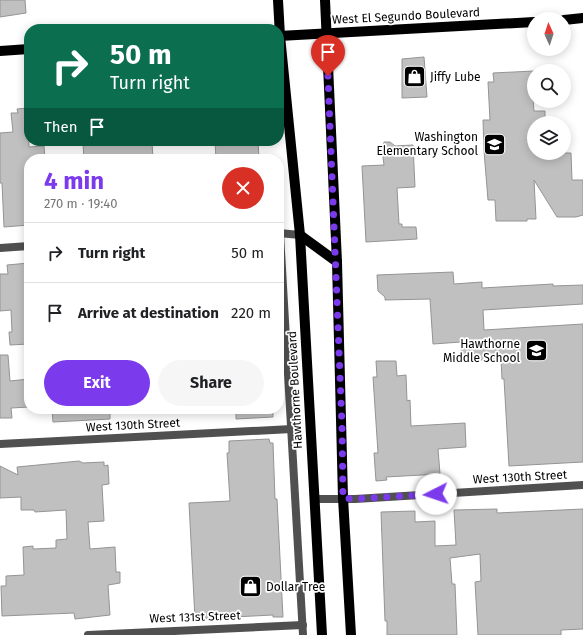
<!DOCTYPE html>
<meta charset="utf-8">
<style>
body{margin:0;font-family:"Fira Sans",sans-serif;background:#f6f6f6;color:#202124;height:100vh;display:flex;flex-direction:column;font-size:15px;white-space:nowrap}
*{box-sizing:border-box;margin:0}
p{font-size:13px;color:#757577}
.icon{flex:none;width:22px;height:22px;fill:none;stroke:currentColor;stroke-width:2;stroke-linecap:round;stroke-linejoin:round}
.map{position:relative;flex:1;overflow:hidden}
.drawer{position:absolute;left:24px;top:154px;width:260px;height:260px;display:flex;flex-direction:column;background:#fff;border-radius:16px;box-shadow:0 2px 10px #0003}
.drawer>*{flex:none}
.top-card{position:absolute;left:24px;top:24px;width:260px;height:122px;border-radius:16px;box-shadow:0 2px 10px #0003;background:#0b6e4f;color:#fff;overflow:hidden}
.needle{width:26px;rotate:357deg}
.controls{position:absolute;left:527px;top:12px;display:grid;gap:8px}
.controls a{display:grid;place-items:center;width:44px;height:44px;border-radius:50%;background:#fff;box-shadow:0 2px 10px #0003;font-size:20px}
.pin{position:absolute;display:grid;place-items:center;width:34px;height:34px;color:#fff;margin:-41px -17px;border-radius:50% 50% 50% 0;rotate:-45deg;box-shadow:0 0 4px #0007}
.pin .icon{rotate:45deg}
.me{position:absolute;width:44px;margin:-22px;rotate:266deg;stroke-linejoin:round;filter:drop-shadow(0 0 3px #0008)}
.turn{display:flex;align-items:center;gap:14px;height:84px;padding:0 20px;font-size:18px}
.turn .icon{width:52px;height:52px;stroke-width:2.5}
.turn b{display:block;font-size:28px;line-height:34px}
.then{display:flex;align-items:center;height:38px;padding:0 20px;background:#0003;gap:8px;font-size:15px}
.round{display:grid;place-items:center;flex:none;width:42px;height:42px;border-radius:21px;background:#f6f6f6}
.overview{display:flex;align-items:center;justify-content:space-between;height:68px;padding:0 20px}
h1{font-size:24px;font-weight:700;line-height:30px;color:#7c3aed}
.action{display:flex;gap:8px;margin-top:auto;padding:8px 20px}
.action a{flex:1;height:46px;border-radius:24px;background:#7c3aed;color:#fff;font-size:16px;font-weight:700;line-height:46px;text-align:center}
.action a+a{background:#f6f6f6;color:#202124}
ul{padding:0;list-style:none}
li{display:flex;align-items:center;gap:12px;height:60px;padding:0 20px;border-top:1px solid #e0e0e0}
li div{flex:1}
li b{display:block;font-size:15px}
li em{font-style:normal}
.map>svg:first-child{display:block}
</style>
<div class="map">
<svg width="583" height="635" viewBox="0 0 583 635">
<rect width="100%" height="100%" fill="#fff"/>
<g fill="#c0c0c0" stroke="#949494">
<polygon points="0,0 25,0 26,13 0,17"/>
<polygon points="424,57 427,97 402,98 402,59"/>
<polygon points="534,71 534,87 532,87 534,111 545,111 545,123 534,123 534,153 571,153 572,180 583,180 583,215 576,217 557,217 534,180 536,219 527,219 527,221 496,221 495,200 488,200 484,151 483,120 490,120 488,82 494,82 493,73"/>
<polygon points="28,108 29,147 44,146 45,159 29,159 29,225 4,227 2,183 0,183 0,133 13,132 11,113 18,113 17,109"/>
<polygon points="215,141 258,141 259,159 216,159"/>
<polygon points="152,142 153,159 84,159 83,144"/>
<polygon points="384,142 390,142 395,146 413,145 415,187 397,188 399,224 402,224 402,227 416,227 417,239 366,242 362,166 384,165 382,149"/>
<polygon points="29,263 29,344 10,345 9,332 12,332 11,310 0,311 0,274 8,274 7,265"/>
<polygon points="453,272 454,284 482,282 482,288 553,284 553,286 583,285 583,304 483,310 484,330 583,324 583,462 509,466 504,379 502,379 501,359 462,361 461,342 433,344 430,299 385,300 385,297 378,291 377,275"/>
<polygon points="0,355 8,355 10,381 29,379 29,407 11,408 12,418 0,418"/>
<polygon points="376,361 396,361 397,376 406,375 407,401 410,400 411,426 465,423 466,447 438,449 440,474 386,477 387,480 376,481 374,453 378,453 373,377 377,377"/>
<polygon points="52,409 110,409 110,419 53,422"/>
<polygon points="236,409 273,409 273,417 236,419"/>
<polygon points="269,439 270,443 273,443 275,499 277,499 283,617 273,617 273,615 195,619 189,503 230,501 227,453 229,453 229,441"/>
<polygon points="79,461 83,463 104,462 104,466 108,465 109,484 102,485 104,521 88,522 90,549 115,547 116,572 120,572 120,583 108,585 110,615 75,619 74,613 2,616 1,586 6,586 6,576 24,575 23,547 33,546 33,549 56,548 56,540 67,539 66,510 35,512 34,510 21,510 21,497 0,498 0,466 18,475 17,467"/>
<polygon points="497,509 497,513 583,509 583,629 561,630 561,635 478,635 475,582 481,581 480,554 450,558 452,584 455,584 457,635 387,635 387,621 385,621 381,512 415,511 415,522 435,521 435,546 456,545 454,510"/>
</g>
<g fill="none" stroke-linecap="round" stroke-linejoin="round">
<g stroke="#505050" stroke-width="8">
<polyline points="279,233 300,235"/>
<polyline points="280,234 303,635"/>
<polyline points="0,248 29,246"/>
<polyline points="0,444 292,429"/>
<polyline points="314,499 355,499 583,485"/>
<polyline points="88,635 303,625"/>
</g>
<g stroke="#000" stroke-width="10">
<polyline points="278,0 280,36 300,235 322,635"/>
<polyline points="325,0 337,262 343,498 351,635"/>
<polyline points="564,20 583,18"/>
<polyline points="279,36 534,22"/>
<polyline points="0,51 29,49"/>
<polyline points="300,235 337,262"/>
</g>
</g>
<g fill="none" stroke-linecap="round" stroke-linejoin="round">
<polyline stroke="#7c3aed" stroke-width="7" stroke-dasharray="0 12.6" points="328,76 342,426 343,498 355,499 436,494"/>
</g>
<defs>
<symbol id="shop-square" viewBox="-11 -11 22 22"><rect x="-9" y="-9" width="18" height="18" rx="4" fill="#000" stroke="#fff"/><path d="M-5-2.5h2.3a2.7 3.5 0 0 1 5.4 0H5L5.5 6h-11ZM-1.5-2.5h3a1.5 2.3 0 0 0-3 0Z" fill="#fff"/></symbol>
<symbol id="school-square" viewBox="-11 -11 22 22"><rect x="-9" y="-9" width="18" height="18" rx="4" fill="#000" stroke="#fff"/><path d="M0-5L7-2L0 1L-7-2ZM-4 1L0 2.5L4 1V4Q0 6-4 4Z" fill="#fff"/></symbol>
</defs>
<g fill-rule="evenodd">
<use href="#shop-square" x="402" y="64" width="25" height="25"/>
<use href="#school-square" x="482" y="132" width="25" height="25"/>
<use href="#school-square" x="524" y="338" width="25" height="25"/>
<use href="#shop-square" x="238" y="574" width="25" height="25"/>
</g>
<g text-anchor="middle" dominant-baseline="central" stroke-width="3.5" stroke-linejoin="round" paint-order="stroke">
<g font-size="12" fill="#000" stroke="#fff">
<text transform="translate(406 16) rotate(-3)">West El Segundo Boulevard</text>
<text transform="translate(295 390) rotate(-93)">Hawthorne Boulevard</text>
<text transform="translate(133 425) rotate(-3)">West 130th Street</text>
<text transform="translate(520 477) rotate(-3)">West 130th Street</text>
<text transform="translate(195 617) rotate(-2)">West 131st Street</text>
</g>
<g font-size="12" fill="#000" stroke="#fff" text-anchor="start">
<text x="430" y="77">Jiffy Lube</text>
<text x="478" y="137" text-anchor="end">Washington<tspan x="478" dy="14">Elementary School</tspan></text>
<text x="520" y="344" text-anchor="end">Hawthorne<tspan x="520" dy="14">Middle School</tspan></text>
<text x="266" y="587">Dollar Tree</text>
</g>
</g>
</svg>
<div class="controls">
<a><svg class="needle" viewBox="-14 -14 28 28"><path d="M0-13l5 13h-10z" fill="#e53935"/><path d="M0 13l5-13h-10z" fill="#757577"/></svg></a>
<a><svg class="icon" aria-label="search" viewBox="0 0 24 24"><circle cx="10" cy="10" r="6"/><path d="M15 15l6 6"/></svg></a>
<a><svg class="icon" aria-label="layers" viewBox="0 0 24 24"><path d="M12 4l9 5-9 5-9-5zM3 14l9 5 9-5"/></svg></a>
</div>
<div class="pin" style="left:328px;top:76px;background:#d93025"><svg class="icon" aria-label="arrive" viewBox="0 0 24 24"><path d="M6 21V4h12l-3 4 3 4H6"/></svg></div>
<svg class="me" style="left:436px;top:494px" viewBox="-20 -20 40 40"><circle r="19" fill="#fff"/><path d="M0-13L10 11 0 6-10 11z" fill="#7c3aed"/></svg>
<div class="top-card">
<div class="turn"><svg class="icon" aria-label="right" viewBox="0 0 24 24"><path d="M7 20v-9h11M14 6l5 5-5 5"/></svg><div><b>50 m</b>Turn right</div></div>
<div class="then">Then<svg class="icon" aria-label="arrive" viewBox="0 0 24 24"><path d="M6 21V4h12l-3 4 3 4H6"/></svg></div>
</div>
<section class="drawer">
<div class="overview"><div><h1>4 min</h1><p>270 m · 19:40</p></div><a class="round" style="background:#d93025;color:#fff"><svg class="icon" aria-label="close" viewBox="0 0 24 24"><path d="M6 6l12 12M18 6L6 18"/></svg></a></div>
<ul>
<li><svg class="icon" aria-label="right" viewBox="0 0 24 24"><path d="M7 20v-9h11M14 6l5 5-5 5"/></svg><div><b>Turn right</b></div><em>50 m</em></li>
<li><svg class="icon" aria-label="arrive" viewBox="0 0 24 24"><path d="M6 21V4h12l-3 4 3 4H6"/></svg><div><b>Arrive at destination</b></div><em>220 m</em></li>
</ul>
<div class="action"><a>Exit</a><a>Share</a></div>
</section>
</div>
